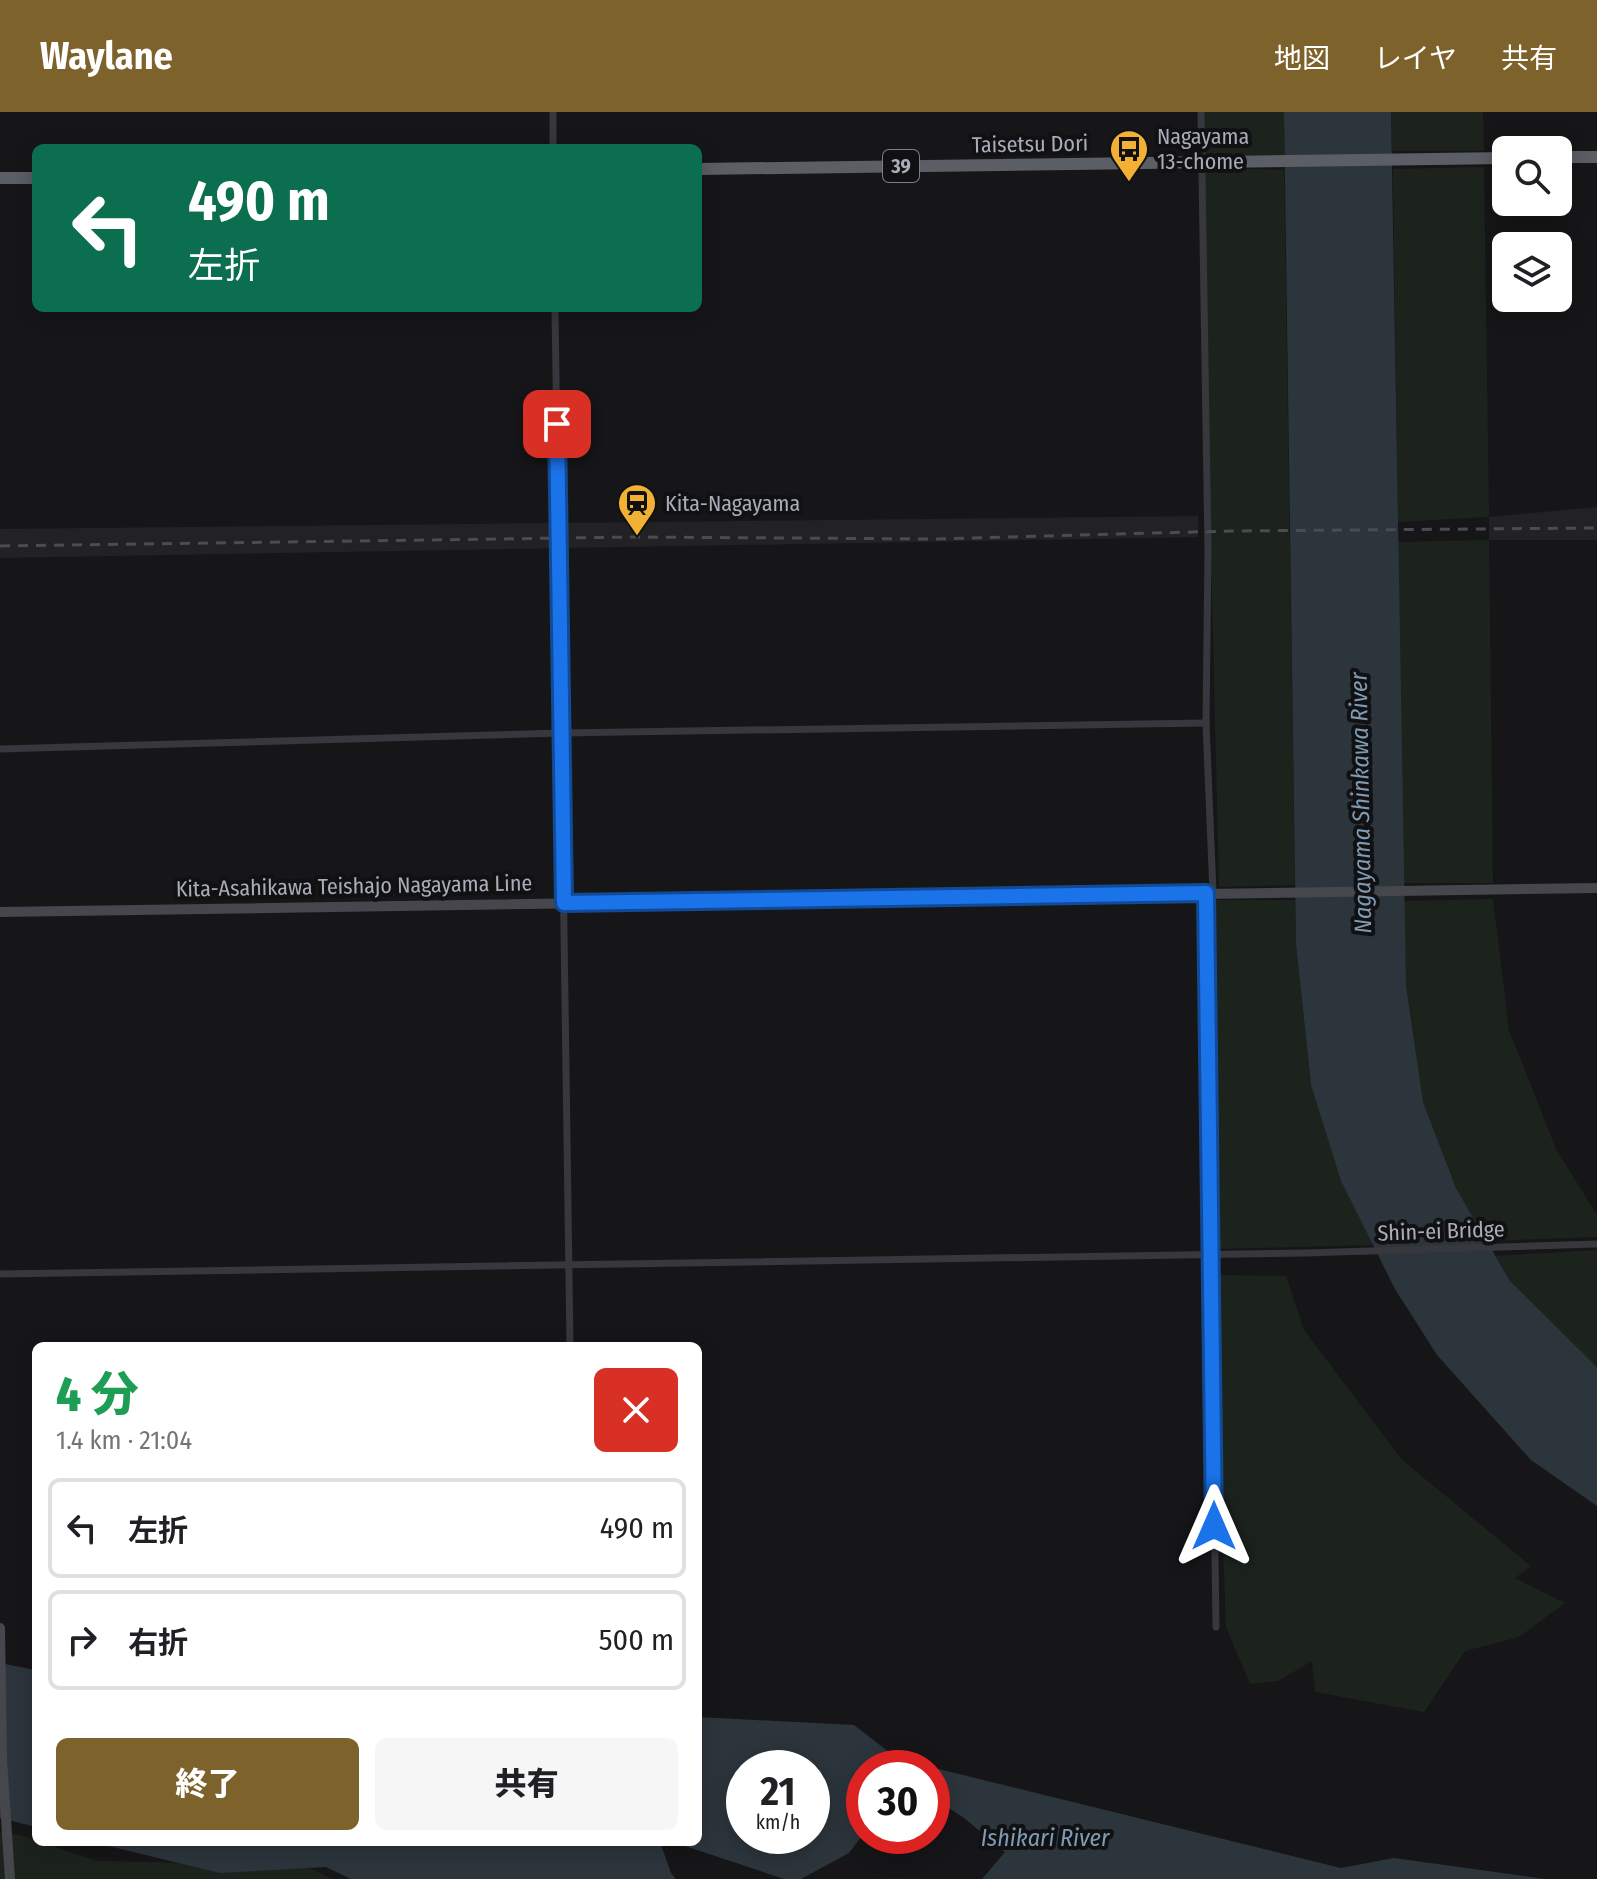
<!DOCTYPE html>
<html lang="ja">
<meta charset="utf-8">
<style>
body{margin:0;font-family:"Fira Sans Condensed","Noto Sans JP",sans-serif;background:#f6f6f6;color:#202124;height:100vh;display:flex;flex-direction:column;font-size:30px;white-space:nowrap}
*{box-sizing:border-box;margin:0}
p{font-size:26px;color:#757577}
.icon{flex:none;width:44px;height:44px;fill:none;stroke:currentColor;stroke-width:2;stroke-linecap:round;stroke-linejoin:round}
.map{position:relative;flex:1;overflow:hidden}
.sheet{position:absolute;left:32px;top:1230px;width:670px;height:504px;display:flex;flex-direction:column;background:#fff;border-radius:12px;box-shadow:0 4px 20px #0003}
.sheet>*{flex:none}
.hud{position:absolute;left:32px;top:32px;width:670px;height:168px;border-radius:12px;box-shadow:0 4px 20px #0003;background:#0b6e4f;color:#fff;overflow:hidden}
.tools{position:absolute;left:1492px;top:24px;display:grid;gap:16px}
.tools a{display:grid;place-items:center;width:80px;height:80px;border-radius:12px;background:#fff;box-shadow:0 4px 20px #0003;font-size:40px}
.speed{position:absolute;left:726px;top:1638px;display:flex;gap:16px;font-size:40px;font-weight:700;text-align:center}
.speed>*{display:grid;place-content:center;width:104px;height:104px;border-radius:50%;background:#fff;box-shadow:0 4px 20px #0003;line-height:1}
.speed small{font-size:20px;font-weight:400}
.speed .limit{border:12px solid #d22;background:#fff;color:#111}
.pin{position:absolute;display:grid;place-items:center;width:68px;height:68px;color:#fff;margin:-34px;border-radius:16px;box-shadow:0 4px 12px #0006}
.me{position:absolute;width:88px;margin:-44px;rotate:0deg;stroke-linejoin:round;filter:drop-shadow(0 0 6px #0008)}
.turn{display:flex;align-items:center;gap:28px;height:168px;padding:0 24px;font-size:36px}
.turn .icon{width:104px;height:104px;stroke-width:2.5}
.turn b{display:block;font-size:56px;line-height:68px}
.round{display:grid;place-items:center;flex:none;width:84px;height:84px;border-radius:12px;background:#f6f6f6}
.summary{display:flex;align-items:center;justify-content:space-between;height:136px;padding:0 24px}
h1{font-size:48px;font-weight:800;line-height:60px;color:#1e9e55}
.primary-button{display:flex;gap:16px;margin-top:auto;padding:16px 24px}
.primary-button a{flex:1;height:92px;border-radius:12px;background:#7e622b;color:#fff;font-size:32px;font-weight:800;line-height:92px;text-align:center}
.primary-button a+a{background:#f6f6f6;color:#202124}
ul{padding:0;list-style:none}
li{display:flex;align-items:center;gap:24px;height:100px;margin:0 16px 12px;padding:0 8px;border:4px solid #e0e0e0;border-radius:12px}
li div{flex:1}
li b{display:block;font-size:30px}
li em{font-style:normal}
header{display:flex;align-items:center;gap:48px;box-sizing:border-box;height:112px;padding:0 40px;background:#7e622b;color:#fff}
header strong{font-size:38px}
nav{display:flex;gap:44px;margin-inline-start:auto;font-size:28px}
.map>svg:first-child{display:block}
</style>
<header>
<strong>Waylane</strong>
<nav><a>地図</a><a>レイヤ</a><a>共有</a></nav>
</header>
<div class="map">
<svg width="1597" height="1767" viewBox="0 0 1597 1767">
<rect width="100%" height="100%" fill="#161618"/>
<g fill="#222225">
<polygon points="1597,395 1597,428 1489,428 1489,405"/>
<polygon points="1198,404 1198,425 0,446 0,417"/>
</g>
<g fill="#1c231d">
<polygon points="1201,0 1284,0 1284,44 1202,43"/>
<polygon points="1391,0 1483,0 1484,39 1392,39"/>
<polygon points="1202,55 1284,58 1295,773 1219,775"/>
<polygon points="1484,55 1489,405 1398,410 1393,57"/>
<polygon points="1489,428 1493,771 1403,771 1397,430"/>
<polygon points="1493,787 1509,918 1556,1037 1597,1103 1597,1125 1487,1129 1456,1076 1423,990 1406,873 1403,789"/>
<polygon points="1215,788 1295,788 1296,833 1311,973 1341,1069 1373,1133 1219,1137"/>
<polygon points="1597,1138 1597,1255 1510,1169 1496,1144"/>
<polygon points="1219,1163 1286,1164 1304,1218 1402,1348 1531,1454 1515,1466 1565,1491 1519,1525 1465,1539 1424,1600 1315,1580 1312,1549 1278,1569 1250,1572 1226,1515 1220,1355"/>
<polygon points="0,1720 20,1723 97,1749 303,1753 332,1767 0,1767"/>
</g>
<g fill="#2c353c" fill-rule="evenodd">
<polygon points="1284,0 1391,0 1406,873 1423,990 1456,1076 1510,1169 1597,1255 1597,1394 1531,1348 1437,1243 1395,1177 1341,1069 1311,973 1296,832"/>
<polygon points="0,1551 36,1558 36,1715 0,1706"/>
<path d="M698,1605L854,1613L898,1647L1341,1756L1394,1746L1545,1767H982L1005,1740L964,1706L932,1685V1656H864V1721L849,1741L801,1767H784L673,1730H698ZM744,1656H812V1724H744Z"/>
<polygon points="92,1730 660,1730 671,1761 676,1767 351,1767 326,1755 220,1761"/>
</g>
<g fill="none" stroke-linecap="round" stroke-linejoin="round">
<g stroke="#37383d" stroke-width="7">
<polyline points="553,0 553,36"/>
<polyline points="1201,0 1208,439 1206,611 1213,781"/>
<polyline points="555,196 570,1234"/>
<polyline points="0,637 561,621 1206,611"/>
<polyline points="1206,781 1216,1515"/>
<polyline points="0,1162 1305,1141 1597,1132"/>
</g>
<g stroke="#45474d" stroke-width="10">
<polyline points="0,800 1597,776"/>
<polyline points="0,1516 2,1647 10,1767"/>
</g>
<g stroke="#5b5e65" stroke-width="12">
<polyline points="1558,45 1597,45"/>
<polyline points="698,57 1506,46"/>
<polyline points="0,66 36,66"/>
</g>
<polyline stroke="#4a4c52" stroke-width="3" stroke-dasharray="10 8" stroke-linecap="butt" points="0,434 637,425 934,427 1230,419 1597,416"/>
</g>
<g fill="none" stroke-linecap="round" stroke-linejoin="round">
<defs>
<polyline id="route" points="557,312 564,791 1206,781 1214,1414"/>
</defs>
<use href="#route" stroke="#114b97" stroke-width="20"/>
<use href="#route" stroke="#1a73e8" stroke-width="14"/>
</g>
<defs>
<symbol id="bus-pin" viewBox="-11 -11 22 30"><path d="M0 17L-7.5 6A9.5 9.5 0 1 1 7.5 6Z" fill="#f2b134" stroke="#111113"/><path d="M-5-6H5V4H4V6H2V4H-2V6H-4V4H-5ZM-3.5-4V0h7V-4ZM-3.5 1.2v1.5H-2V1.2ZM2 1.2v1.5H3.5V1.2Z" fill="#111"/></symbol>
<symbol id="station-pin" viewBox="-11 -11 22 30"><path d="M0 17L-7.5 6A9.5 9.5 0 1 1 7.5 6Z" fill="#f2b134" stroke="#111113"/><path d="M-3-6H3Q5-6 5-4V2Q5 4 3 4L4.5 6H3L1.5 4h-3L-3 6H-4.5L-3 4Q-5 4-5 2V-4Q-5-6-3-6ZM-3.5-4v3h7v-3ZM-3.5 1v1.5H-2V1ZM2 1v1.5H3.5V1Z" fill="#111"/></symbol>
</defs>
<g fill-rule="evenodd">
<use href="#bus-pin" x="1107" y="15" width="44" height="60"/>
<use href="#station-pin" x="615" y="369" width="44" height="60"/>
</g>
<g text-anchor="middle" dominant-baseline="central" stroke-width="8" stroke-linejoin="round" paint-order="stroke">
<rect fill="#111113" stroke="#7b7e86" stroke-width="2" x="883" y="38" width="36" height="32" rx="6"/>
<g font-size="20" font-weight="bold" fill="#a8adb8">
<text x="901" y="54">39</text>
</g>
<g font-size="22" fill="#a8adb8" stroke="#111113" text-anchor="start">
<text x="1157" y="24">Nagayama<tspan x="1157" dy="25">13-chome</tspan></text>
<text x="665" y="391">Kita-Nagayama</text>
</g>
<g font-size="22" fill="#a8adb8" stroke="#111113">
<text transform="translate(1030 32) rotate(-1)">Taisetsu Dori</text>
<text transform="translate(354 774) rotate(-1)">Kita-Asahikawa Teishajo Nagayama Line</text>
<text transform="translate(1441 1119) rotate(-2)">Shin-ei Bridge</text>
</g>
<g font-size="24" font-style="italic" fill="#7f9bb3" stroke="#111113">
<text transform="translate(1361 691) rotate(-91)">Nagayama Shinkawa River</text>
<text x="1045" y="1726">Ishikari River</text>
</g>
</g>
</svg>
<div class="tools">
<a><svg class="icon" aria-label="search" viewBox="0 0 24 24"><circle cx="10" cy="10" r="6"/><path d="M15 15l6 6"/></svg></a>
<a><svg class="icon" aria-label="layers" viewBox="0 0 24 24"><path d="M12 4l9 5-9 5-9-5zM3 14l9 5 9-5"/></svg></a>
</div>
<div class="speed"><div>21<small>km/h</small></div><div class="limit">30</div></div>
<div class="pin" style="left:557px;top:312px;background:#d93025"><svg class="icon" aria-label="arrive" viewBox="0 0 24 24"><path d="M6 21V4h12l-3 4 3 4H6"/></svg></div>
<svg class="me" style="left:1214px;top:1414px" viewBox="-20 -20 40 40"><path d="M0-17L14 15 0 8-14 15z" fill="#1a73e8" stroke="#fff" stroke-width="4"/></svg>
<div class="hud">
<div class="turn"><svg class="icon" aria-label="left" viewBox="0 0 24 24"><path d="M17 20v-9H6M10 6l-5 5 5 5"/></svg><div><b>490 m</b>左折</div></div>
</div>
<section class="sheet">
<div class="summary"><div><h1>4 分</h1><p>1.4 km · 21:04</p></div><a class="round" style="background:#d93025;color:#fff"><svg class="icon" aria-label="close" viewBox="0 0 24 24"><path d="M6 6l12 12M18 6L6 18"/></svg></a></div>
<ul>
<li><svg class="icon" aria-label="left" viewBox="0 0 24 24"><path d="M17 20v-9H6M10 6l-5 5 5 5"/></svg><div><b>左折</b></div><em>490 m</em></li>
<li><svg class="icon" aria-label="right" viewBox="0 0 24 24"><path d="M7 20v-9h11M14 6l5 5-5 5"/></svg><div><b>右折</b></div><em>500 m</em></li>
</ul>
<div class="primary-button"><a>終了</a><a>共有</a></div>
</section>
</div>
